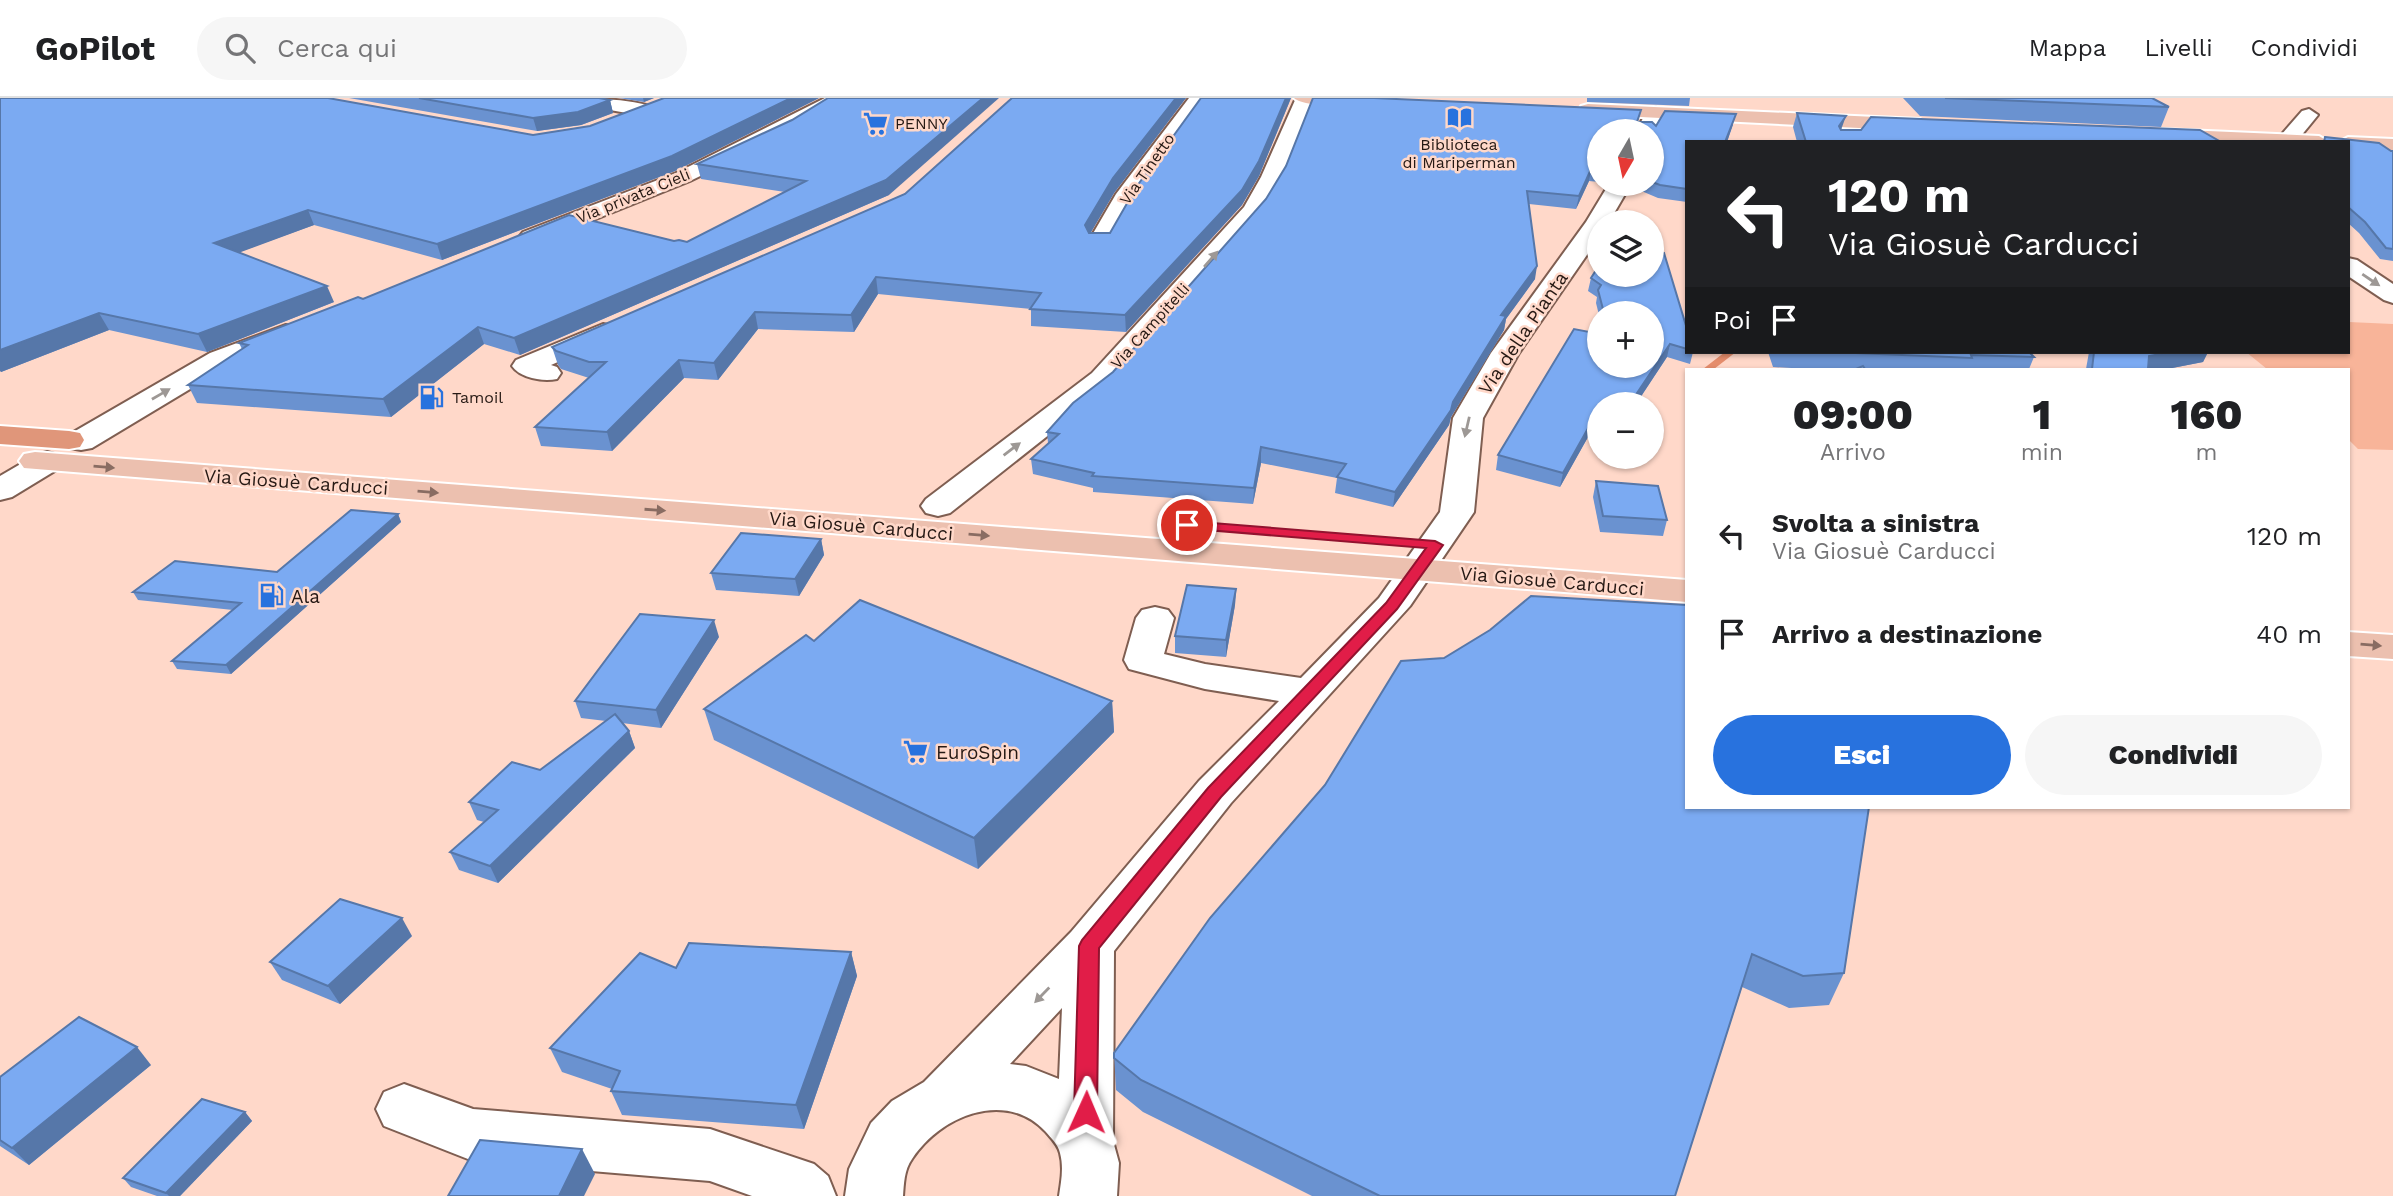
<!DOCTYPE html>
<html lang="it">
<meta charset="utf-8">
<style>
body{margin:0;font-family:"Work Sans",sans-serif;background:#f6f6f6;color:#202124;height:100vh;display:flex;flex-direction:column;font-size:26px;white-space:nowrap}
*{box-sizing:border-box;margin:0}
p{font-size:23px;color:#757577}
.icon{flex:none;width:38px;height:38px;fill:none;stroke:currentColor;stroke-width:2;stroke-linecap:round;stroke-linejoin:round}
.map{position:relative;flex:1;overflow:hidden}
.drawer{position:absolute;left:1685px;top:270px;width:665px;height:441px;display:flex;flex-direction:column;background:#fff;border-radius:0px;box-shadow:0 2px 5px #0004}
.drawer>*{flex:none}
.hud{position:absolute;left:1685px;top:42px;width:665px;height:214px;border-radius:0px;box-shadow:0 2px 5px #0004;background:#202124;color:#fff;overflow:hidden}
.needle{width:46px;rotate:189deg}
.buttons{position:absolute;left:1587px;top:21px;display:grid;gap:14px}
.buttons a{display:grid;place-items:center;width:77px;height:77px;border-radius:50%;background:#fff;box-shadow:0 2px 5px #0004;font-size:35px}
.pin{position:absolute;display:grid;place-items:center;width:60px;height:60px;color:#fff;margin:-30px;border:4px solid #fff;border-radius:50%;box-shadow:0 2px 7px #0007}
.me{position:absolute;width:77px;margin:-38px;rotate:1deg;stroke-linejoin:round;filter:drop-shadow(0 0 5px #0008)}
.turn{display:flex;align-items:center;gap:24px;height:147px;padding:0 28px;font-size:32px}
.turn .icon{width:91px;height:91px;stroke-width:2.5}
.turn b{display:block;font-size:49px;line-height:60px}
.then{display:flex;align-items:center;height:66px;padding:0 28px;background:#0003;gap:14px;font-size:26px}
.eta{display:flex;justify-content:space-evenly;align-items:center;height:119px;text-align:center}
.eta b{font-size:42px;font-weight:800;line-height:49px}
.action{display:flex;gap:14px;margin-top:auto;padding:14px 28px}
.action a{flex:1;height:80px;border-radius:42px;background:#2872de;color:#fff;font-size:28px;font-weight:800;line-height:80px;text-align:center}
.action a+a{background:#f6f6f6;color:#202124}
ul{padding:0;list-style:none}
li{display:flex;align-items:center;gap:21px;height:98px;padding:0 28px}
li div{flex:1}
li b{display:block;font-size:26px}
li em{font-style:normal}
header{display:flex;align-items:center;gap:42px;box-sizing:border-box;height:98px;padding:0 35px;background:#fff;border-bottom:2px solid #e0e0e0}
header strong{font-size:33px}
nav{display:flex;gap:38px;margin-inline-start:auto;font-size:24px}
.search{width:490px;height:63px;background:#f6f6f6;display:flex;align-items:center;gap:18px;box-sizing:border-box;padding:0 24px;border-radius:38px;color:#757577;font-size:26px}
.map>svg:first-child{display:block}
</style>
<header>
<strong>GoPilot</strong>
<div class="search"><svg class="icon" aria-label="search" viewBox="0 0 24 24"><circle cx="10" cy="10" r="6"/><path d="M15 15l6 6"/></svg>Cerca qui</div>
<nav><a>Mappa</a><a>Livelli</a><a>Condividi</a></nav>
</header>
<div class="map">
<svg width="2393" height="1098" viewBox="0 0 2393 1098">
<rect width="100%" height="100%" fill="#ffd8c9"/>
<polygon fill="#f8b499" points="2349,224 2393,226 2393,352 2358,351 2349,342 2348,271 2267,271 2246,254 2348,254"/>
<g fill="none" stroke-linecap="round" stroke-linejoin="round">
<polygon fill="#e58d6c" fill-rule="evenodd" points="1725,254 1736,254 1714,271 1703,271"/>
<defs>
<g id="minor">
<path d="M562,0C583,0 645,0 658,13L649,19L571,5Z"/>
<polygon points="825,0 847,0 793,33 690,83 539,144 523,144 519,139 523,134 676,75"/>
<polygon points="1189,0 1207,0 1135,102 1108,149 1092,149 1088,144 1116,96"/>
<polygon points="1296,0 1314,0 1283,79 1264,112 1112,287 950,415 938,418 926,415 921,408 926,401 1092,275 1244,109 1261,79"/>
<polygon points="1655,9 1664,15 1653,37 1652,33 1636,33 1648,11"/>
<polygon points="2309,11 2318,17 2296,44 2275,44 2302,13"/>
<path d="M1609,86H1631L1609,124H1600V138L1519,255L1483,320L1474,414L1410,508L1231,705L1114,853L1113,1043L1119,1065L1117,1098H1059C1061,1084 1064,1070 1060,1055C1058,1046 1051,1040 1045,1033C1005,991 940,1018 912,1061C904,1072 904,1086 903,1098H845L849,1071L871,1025L892,1003L924,984L1071,834L1199,683L1279,603L1205,591L1129,571L1124,562L1136,520L1142,512L1155,509L1168,512L1174,520L1164,556L1205,566L1301,580L1379,500L1440,414L1453,320L1491,255L1586,124ZM1062,910L1059,981L1026,968L1010,966Z"/>
<polygon points="2348,160 2357,162 2393,186 2393,205 2384,202 2348,178"/>
<path d="M603,226L613,228L616,234L613,240L551,267L557,269L561,275L557,281C543,284 520,280 512,268L516,262Z"/>
<polygon points="286,227 296,229 299,235 296,241 230,267 92,350 81,352 70,350 66,343 70,336 210,255"/>
<polygon points="1907,254 1935,254 1933,271 1905,271"/>
<polygon points="47,354 58,357 63,364 58,371 12,399 0,402 0,378 36,357"/>
<polygon points="404,986 473,1011 710,1031 814,1066 828,1078 836,1098 752,1098 710,1083 473,1063 384,1028 376,1011 384,994"/>
</g>
<g id="major">
<path d="M1294,0H1371L1373,3C1365,12 1302,9 1294,0Z"/>
<polygon points="1588,6 1920,21 1930,27 1920,33 1581,16 1579,12 1581,8"/>
<polygon points="2162,31 2319,38 2329,44 2181,44 2155,41 2152,37"/>
<polygon points="2348,39 2393,41 2393,53 2348,51 2348,44 2339,44"/>
<polygon points="35,354 1687,482 1687,504 24,370 19,363 24,356"/>
<polygon points="2348,534 2393,537 2393,561 2348,558"/>
</g>
<polygon id="highway" points="0,328 69,333 80,335 84,342 80,349 69,351 0,346"/>
</defs>
<use href="#minor" stroke="#7f5e51" stroke-width="4"/>
<use href="#major" stroke="#fff" stroke-width="4"/>
<use href="#highway" stroke="#fff" stroke-width="4"/>
<use href="#minor" fill="#fff" fill-rule="evenodd"/>
<use href="#major" fill="#ecc0af" fill-rule="evenodd"/>
<use href="#highway" fill="#e0967a" fill-rule="evenodd"/>
</g>
<g fill="#6a92d0">
<polygon points="0,0 533,37 590,28 664,0 819,0 675,73 442,162 314,127 239,154 334,204 207,254 109,232 1,274"/>
<polygon points="349,0 599,0 610,2 613,15 581,27 537,33"/>
<polygon points="619,0 654,0 644,4"/>
<polygon points="1012,0 1186,0 1114,95 1090,135 1110,135 1201,0 1291,0 1259,78 1242,107 1126,234 1031,228 1031,211 878,196 854,234 758,231 718,282 684,280 612,353 541,348 535,329 589,280 561,271 558,267 552,249 905,96"/>
<polygon points="1587,0 1690,0 1689,8 1587,4"/>
<polygon points="1903,0 2152,0 2169,9 2161,29 1920,18"/>
<polygon points="1797,15 1841,32 2221,44 1797,44 1793,29"/>
<polygon points="792,22 889,97 520,257 484,246 391,319 197,305 188,287 242,251 239,245 363,201 674,143 687,144 785,94 701,81 697,66"/>
<polygon points="1638,24 1656,28 1733,27 1727,44 1687,44 1687,104 1658,100 1632,89 1633,86 1652,86 1652,33 1600,33 1600,84 1589,83 1576,111 1529,106 1535,181 1506,221 1504,232 1451,319 1449,327 1393,409 1335,395 1337,380 1261,365 1253,406 1093,394 1093,390 1033,376 1031,361 1048,345 1047,334 1113,274 1266,101 1286,68"/>
<polygon points="2325,39 2379,45 2391,53 2393,53 2393,163 2380,161 2359,135 2348,125 2348,44 2323,44"/>
<polygon points="1591,180 1687,231 1687,254 1693,254 1690,266 1667,259 1636,306 1600,306 1600,332 1588,339 1560,389 1496,372 1498,357 1600,268 1652,215 1600,215 1600,221 1596,205 1597,199 1588,193"/>
<polygon points="1768,254 2029,254 2034,259 2029,271 1809,271 1773,269"/>
<polygon points="2089,254 2208,254 2203,264 2167,271 2086,271"/>
<polygon points="1596,383 1667,422 1663,438 1600,434 1593,399"/>
<polygon points="398,416 401,424 231,576 177,571 172,563 233,512 138,502 133,494 277,474"/>
<polygon points="821,441 824,457 799,498 716,492 711,475"/>
<polygon points="1236,491 1235,507 1226,559 1175,555 1175,538"/>
<polygon points="719,539 661,630 622,625 629,633 635,650 498,785 459,772 450,754 484,724 477,722 469,704 540,672 606,623 581,620 575,603"/>
<polygon points="814,543 1112,603 1114,634 978,771 714,642 704,611"/>
<polygon points="1325,687 1844,875 1829,907 1789,910 1742,889 1675,1098 1312,1098 1143,1014 1116,992 1114,955"/>
<polygon points="412,838 340,906 282,882 270,864"/>
<polygon points="851,854 857,878 804,1031 622,1017 611,993 612,991 562,974 550,950 676,870"/>
<polygon points="151,967 29,1067 0,1048 0,979"/>
<polygon points="245,1014 252,1023 180,1098 157,1098 131,1089 123,1080"/>
</g>
<g fill="#5677a9">
<polygon points="643,0 654,0 644,4"/>
<polygon points="791,0 819,0 675,73 442,162 437,146"/>
<polygon points="983,0 999,0 889,97 520,257 514,240"/>
<polygon points="1176,0 1186,0 1114,95 1086,143 1085,127 1113,80"/>
<polygon points="1286,0 1291,0 1259,78 1242,107 1126,234 1125,217"/>
<polygon points="610,2 613,15 581,27 537,33 533,20"/>
<polygon points="1736,16 1727,44 1725,44"/>
<polygon points="1846,18 1841,32 1835,43 1839,28"/>
<polygon points="1591,71 1589,83 1576,111 1579,98"/>
<polygon points="308,112 314,127 222,161 214,145"/>
<polygon points="1537,168 1535,181 1506,221 1504,232 1451,319 1449,327 1393,409 1395,394 1453,304 1501,217"/>
<polygon points="876,179 878,196 854,234 851,217"/>
<polygon points="327,188 334,204 207,254 198,236"/>
<polygon points="755,214 758,231 718,282 714,265"/>
<polygon points="99,215 109,232 1,274 0,273 0,252"/>
<polygon points="478,229 484,246 391,319 383,301"/>
<polygon points="1670,246 1667,259 1636,306 1630,306"/>
<polygon points="2171,254 2208,254 2203,264 2167,271 2143,271 2149,258"/>
<polygon points="679,262 684,280 612,353 607,334"/>
<polygon points="1600,320 1600,332 1588,339 1560,389 1563,375 1591,325"/>
<polygon points="1261,349 1261,365 1253,406 1254,390"/>
<polygon points="398,416 401,424 231,576 226,567"/>
<polygon points="821,441 824,457 799,498 795,481"/>
<polygon points="1236,491 1235,507 1226,559 1226,542"/>
<polygon points="714,522 719,539 661,630 656,612"/>
<polygon points="1112,603 1114,634 978,771 974,740"/>
<polygon points="629,633 635,650 498,785 490,768"/>
<polygon points="402,820 412,838 340,906 328,888"/>
<polygon points="851,854 857,878 804,1031 796,1007"/>
<polygon points="137,949 151,967 29,1067 12,1050"/>
<polygon points="245,1014 252,1023 180,1098 169,1098 166,1095"/>
<polygon points="582,1051 595,1076 584,1098 559,1098"/>
</g>
<g fill="#7baaf2" stroke="#5677a9" stroke-width="2">
<polygon points="0,0 328,0 533,37 590,28 664,0 791,0 672,58 437,146 308,112 214,145 327,188 198,236 99,215 0,252"/>
<polygon points="419,0 599,0 610,2 578,14 533,20"/>
<polygon points="828,0 983,0 886,82 514,240 478,229 383,301 188,287 248,247 239,245 358,199 363,201 569,117 674,143 679,142 687,144 806,83 697,66 792,22"/>
<polygon points="1012,0 1176,0 1113,80 1085,127 1089,135 1110,135 1137,88 1201,0 1286,0 1259,63 1242,92 1125,217 1030,211 1041,195 876,179 851,217 755,214 714,265 679,262 607,334 535,329 606,264 589,264 556,253 552,249 905,96"/>
<polygon points="1313,0 1374,0 1641,12 1637,24 1652,24 1656,28 1665,13 1736,16 1725,44 1687,44 1687,91 1660,87 1652,84 1652,33 1600,33 1600,72 1591,71 1579,98 1527,93 1537,168 1501,217 1506,218 1453,304 1451,312 1395,394 1337,379 1346,366 1261,349 1254,390 1092,378 1094,375 1031,361 1059,336 1047,334 1073,305 1113,274 1266,101 1286,68"/>
<polygon points="1945,0 2152,0 2169,9"/>
<polygon points="1797,15 1846,18 1839,28 1841,32 1861,32 1871,19 2200,32 2221,44 1806,44"/>
<polygon points="2325,39 2379,45 2391,53 2393,53 2393,151 2386,150 2365,124 2348,109 2348,44 2324,44"/>
<polygon points="1652,153 1664,155 1687,231 1687,251 1670,246 1631,304 1627,302 1621,306 1600,306 1600,320 1591,325 1563,375 1498,357 1574,231 1600,236 1600,268 1652,268 1652,215 1604,215 1598,192 1601,187 1591,180 1600,166 1600,177 1652,177"/>
<polygon points="1832,254 2029,254 2034,259 1971,257 1972,260"/>
<polygon points="2094,254 2171,254 2149,258 2148,271 2092,271"/>
<polygon points="1863,268 1865,271 1856,271"/>
<polygon points="1596,383 1658,388 1667,422 1603,418"/>
<polygon points="351,412 398,416 226,567 172,563 241,505 133,494 175,463 277,474"/>
<polygon points="741,435 821,441 795,481 711,475"/>
<polygon points="1187,487 1236,491 1226,542 1175,538"/>
<polygon points="1531,498 1687,507 1687,709 1869,709 1844,875 1803,878 1752,856 1675,1098 1380,1098 1141,982 1114,960 1114,955 1210,820 1325,687 1401,563 1444,560 1490,532"/>
<polygon points="860,502 1112,603 974,740 704,611 806,537 814,543"/>
<polygon points="640,516 714,522 656,612 575,603"/>
<polygon points="615,616 629,633 490,768 450,754 498,712 469,704 512,664 540,672"/>
<polygon points="340,801 402,820 328,888 270,864"/>
<polygon points="689,845 851,854 796,1007 611,993 620,973 550,950 640,855 676,870"/>
<polygon points="79,919 137,949 12,1050 0,1042 0,979"/>
<polygon points="202,1001 245,1014 166,1095 123,1080"/>
<polygon points="480,1042 582,1051 559,1098 448,1098"/>
</g>
<defs><path id="oneway-solid" d="M-6-.8H1V-3.2L6.5 0L1 3.2V.8H-6Z" transform="scale(1.75)"/></defs>
<g fill="#9d9895">
<use href="#oneway-solid" transform="translate(1211 161) rotate(-49)"/>
<use href="#oneway-solid" transform="translate(2371 182) rotate(34)"/>
<use href="#oneway-solid" transform="translate(161 296) rotate(-30)"/>
<use href="#oneway-solid" transform="translate(1467 329) rotate(103)"/>
<use href="#oneway-solid" transform="translate(1012 351) rotate(-37)"/>
<use href="#oneway-solid" transform="translate(1042 897) rotate(134)"/>
</g>
<g fill="#896c62">
<use href="#oneway-solid" transform="translate(104 369) rotate(5)"/>
<use href="#oneway-solid" transform="translate(428 394) rotate(5)"/>
<use href="#oneway-solid" transform="translate(655 412) rotate(4)"/>
<use href="#oneway-solid" transform="translate(979 437) rotate(5)"/>
<use href="#oneway-solid" transform="translate(2371 547) rotate(5)"/>
</g>
<polygon fill="#e11d48" stroke="#92132f" stroke-width="2" points="1187,423 1435,443 1443,447 1397,511 1221,699 1099,850 1097,1014 1094,1021 1086,1024 1077,1021 1074,1014 1079,848 1082,842 1208,690 1386,505 1426,450 1182,430 1182,424"/>
<defs>
<symbol id="library-bare" viewBox="-9 -9 18 18"><path d="M-6-4Q-3-5.5-.7-3.5V5Q-3 3-6 4ZM6-4Q3-5.5 .7-3.5V5Q3 3 6 4Z" fill="#2872de" stroke="#ffd8c9" stroke-width="2.5" paint-order="stroke"/></symbol>
<symbol id="supermarket-bare" viewBox="-9 -9 18 18"><path d="M-6-5.5h2.5l.6 2H6L4.5 2H-2.5L-4.4-4H-6ZM-1.5 3.2a1.3 1.3 0 1 0 .1 0ZM3 3.2a1.3 1.3 0 1 0 .1 0Z" fill="#2872de" stroke="#ffd8c9" stroke-width="2.5" paint-order="stroke"/></symbol>
<symbol id="fuel-bare" viewBox="-9 -9 18 18"><path d="M-5.5-6h7V0h2V4h1.3V-2.5L3-4.5l.8-.8L6-3V5H2.5V1h-1V6h-7ZM-4.2-4.7v3.2H.2V-4.7Z" fill="#2872de" stroke="#ffd8c9" stroke-width="2.5" paint-order="stroke"/></symbol>
</defs>
<g fill-rule="evenodd">
<use href="#library-bare" x="1442" y="2" width="35" height="35"/>
<use href="#supermarket-bare" x="858" y="8" width="35" height="35"/>
<use href="#fuel-bare" x="414" y="282" width="35" height="35"/>
<use href="#fuel-bare" x="254" y="480" width="35" height="35"/>
<use href="#supermarket-bare" x="898" y="636" width="35" height="35"/>
</g>
<g text-anchor="middle" dominant-baseline="central" stroke-width="5" stroke-linejoin="round" paint-order="stroke">
<g font-size="16" fill="#261914" stroke="#ffd8c9" text-anchor="start">
<text x="895" y="25">PENNY</text>
<text x="1459" y="46" text-anchor="middle">Biblioteca<tspan x="1459" dy="18">di Mariperman</tspan></text>
<text x="452" y="299">Tamoil</text>
</g>
<g font-size="16" fill="#261914" stroke="#ffd8c9">
<text transform="translate(1147 71) rotate(-55)">Via Tinetto</text>
<text transform="translate(633 98) rotate(-22)">Via privata Cieli</text>
<text transform="translate(1150 228) rotate(-48)">Via Campitelli</text>
</g>
<g font-size="19" fill="#261914" stroke="#ffd8c9">
<text transform="translate(1523 235) rotate(-56)">Via della Pianta</text>
<text transform="translate(296 384) rotate(4)">Via Giosuè Carducci</text>
<text transform="translate(861 428) rotate(5)">Via Giosuè Carducci</text>
<text transform="translate(1552 483) rotate(5)">Via Giosuè Carducci</text>
</g>
<g font-size="19" fill="#261914" stroke="#ffd8c9" text-anchor="start">
<text x="291" y="498">Ala</text>
<text x="936" y="654">EuroSpin</text>
</g>
</g>
</svg>
<div class="buttons">
<a><svg class="needle" viewBox="-14 -14 28 28"><path d="M0-13l5 13h-10z" fill="#e53935"/><path d="M0 13l5-13h-10z" fill="#757577"/></svg></a>
<a><svg class="icon" aria-label="layers" viewBox="0 0 24 24"><path d="M12 4l9 5-9 5-9-5zM3 14l9 5 9-5"/></svg></a>
<a>+</a>
<a>−</a>
</div>
<div class="pin" style="left:1187px;top:427px;background:#d93025"><svg class="icon" aria-label="arrive" viewBox="0 0 24 24"><path d="M6 21V4h12l-3 4 3 4H6"/></svg></div>
<svg class="me" style="left:1086px;top:1014px" viewBox="-20 -20 40 40"><path d="M0-17L14 15 0 8-14 15z" fill="#e11d48" stroke="#fff" stroke-width="4"/></svg>
<div class="hud">
<div class="turn"><svg class="icon" aria-label="left" viewBox="0 0 24 24"><path d="M17 20v-9H6M10 6l-5 5 5 5"/></svg><div><b>120 m</b>Via Giosuè Carducci</div></div>
<div class="then">Poi<svg class="icon" aria-label="arrive" viewBox="0 0 24 24"><path d="M6 21V4h12l-3 4 3 4H6"/></svg></div>
</div>
<section class="drawer">
<div class="eta">
<div><b>09:00</b><p>Arrivo</p></div>
<div><b>1</b><p>min</p></div>
<div><b>160</b><p>m</p></div>
</div>
<ul>
<li><svg class="icon" aria-label="left" viewBox="0 0 24 24"><path d="M17 20v-9H6M10 6l-5 5 5 5"/></svg><div><b>Svolta a sinistra</b><p>Via Giosuè Carducci</p></div><em>120 m</em></li>
<li><svg class="icon" aria-label="arrive" viewBox="0 0 24 24"><path d="M6 21V4h12l-3 4 3 4H6"/></svg><div><b>Arrivo a destinazione</b></div><em>40 m</em></li>
</ul>
<div class="action"><a>Esci</a><a>Condividi</a></div>
</section>
</div>
